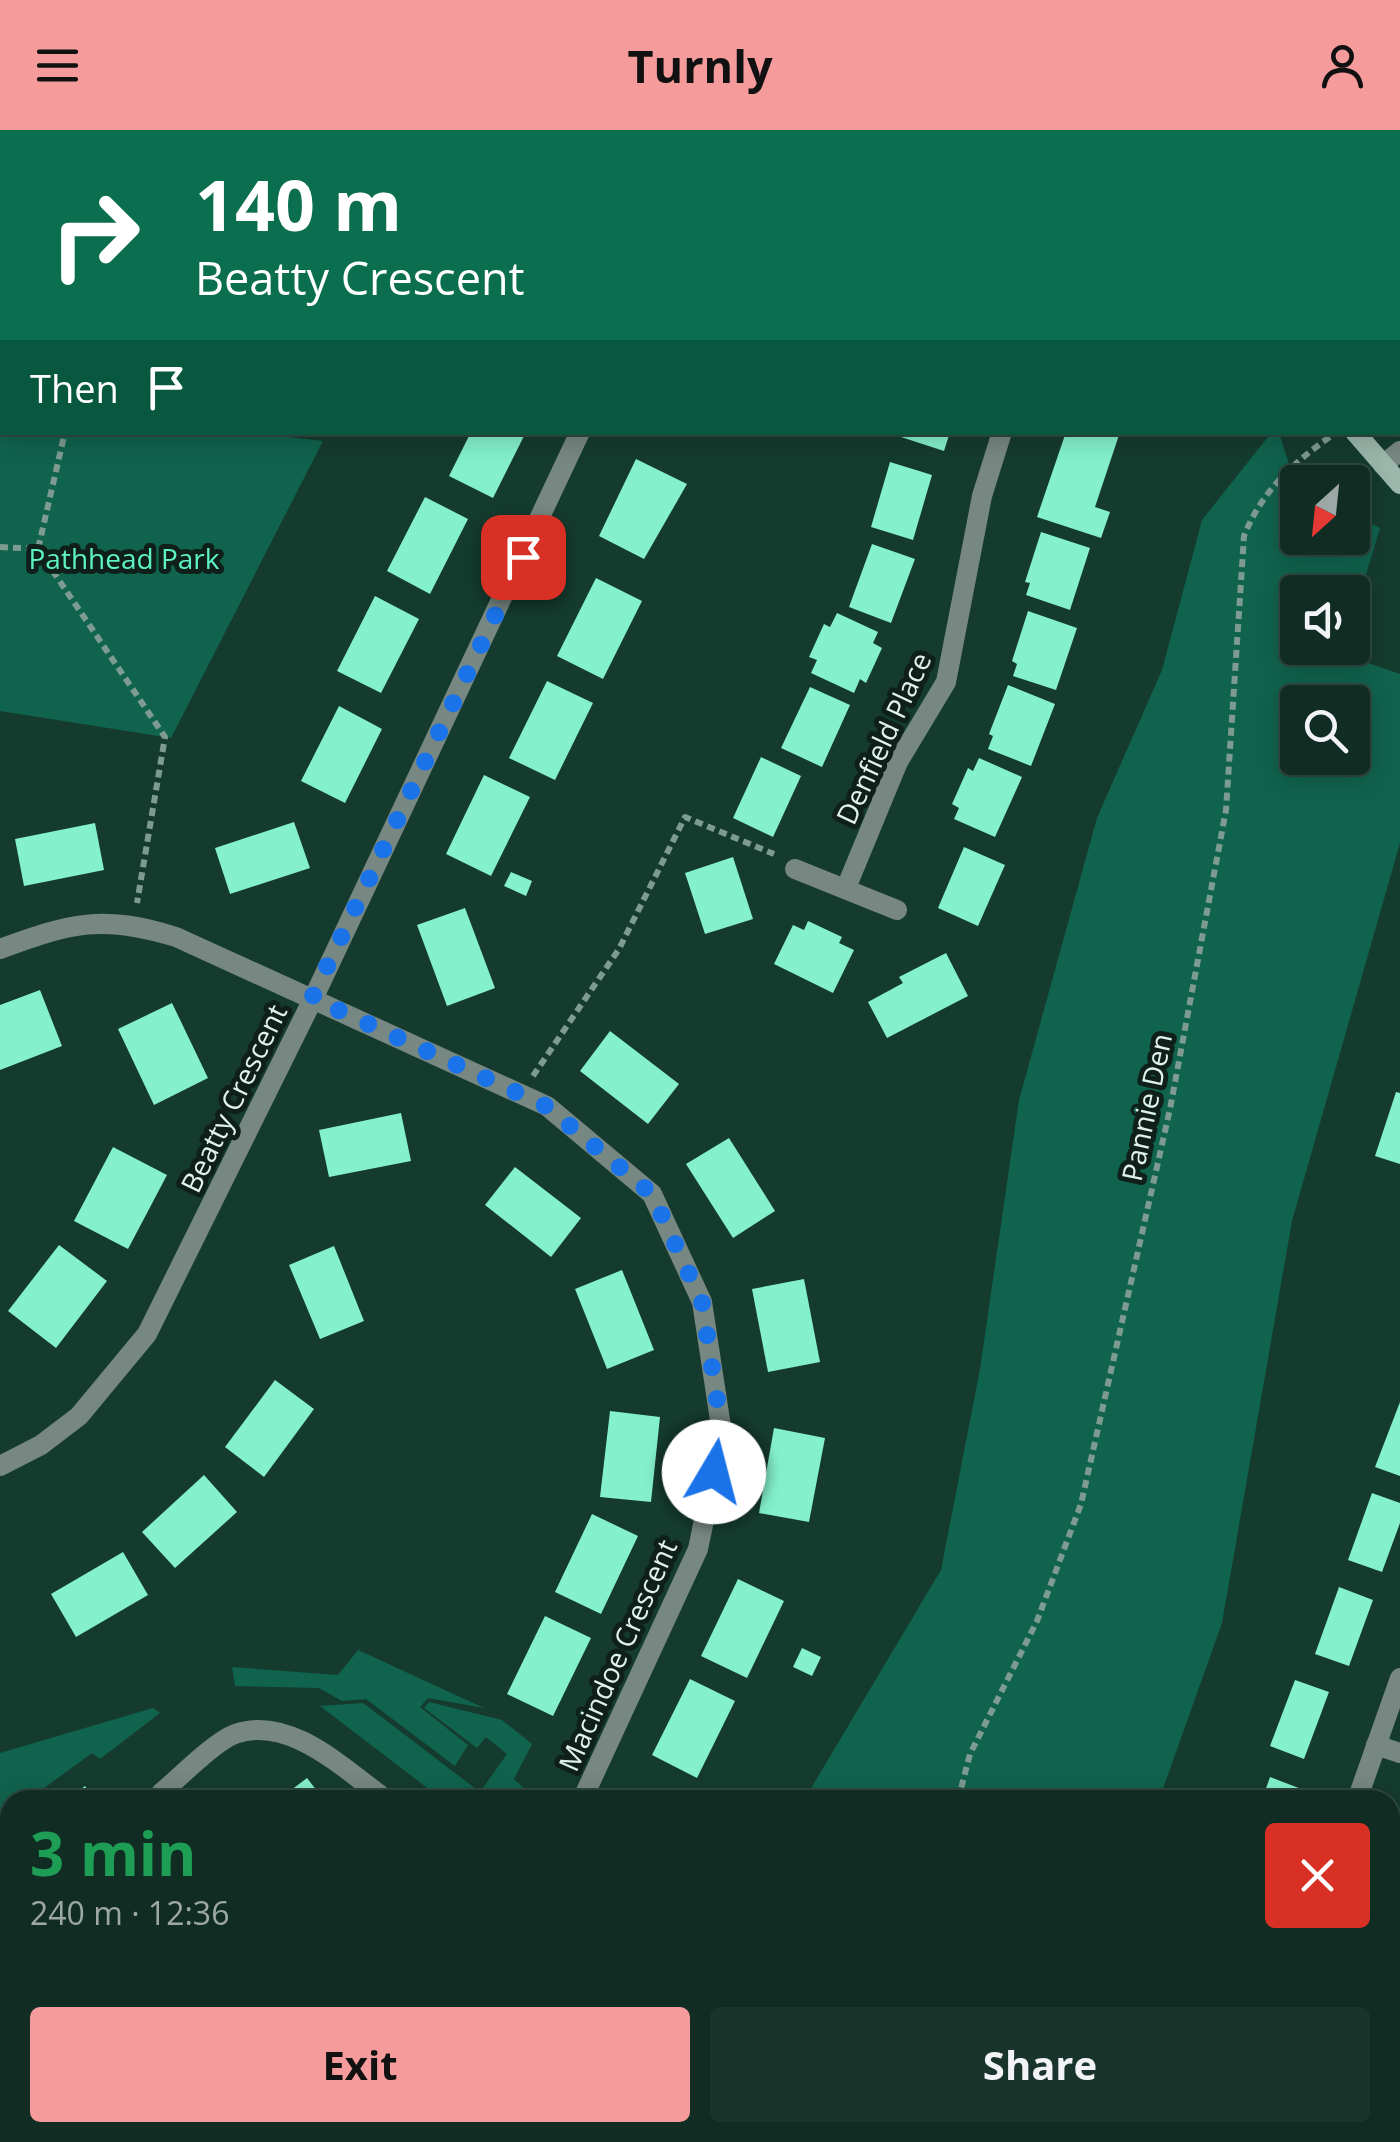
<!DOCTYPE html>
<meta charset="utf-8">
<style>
body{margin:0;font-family:"Open Sans",sans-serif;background:#19342b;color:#f1f3f6;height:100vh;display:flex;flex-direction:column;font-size:38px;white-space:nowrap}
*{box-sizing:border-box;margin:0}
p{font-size:32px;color:#9ca7a6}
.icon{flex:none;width:55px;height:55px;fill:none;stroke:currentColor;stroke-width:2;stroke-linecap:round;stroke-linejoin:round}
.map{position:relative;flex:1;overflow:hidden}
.side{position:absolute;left:0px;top:1660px;width:1400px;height:352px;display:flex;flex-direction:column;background:#102c23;border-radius:30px 30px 0 0;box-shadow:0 5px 25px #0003,0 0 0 2px #304841}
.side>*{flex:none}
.guide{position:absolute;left:0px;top:0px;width:1400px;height:305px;box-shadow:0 5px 25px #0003,0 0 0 2px #304841;background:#0b6e4f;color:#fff;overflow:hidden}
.needle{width:65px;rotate:207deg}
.fabs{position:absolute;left:1280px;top:335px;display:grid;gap:20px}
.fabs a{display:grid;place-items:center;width:90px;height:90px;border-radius:10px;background:#102c23;box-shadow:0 5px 25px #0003,0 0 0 2px #304841;font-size:50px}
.pin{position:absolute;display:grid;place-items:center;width:85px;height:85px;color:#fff;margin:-42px;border-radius:20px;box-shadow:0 5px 15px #0006}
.me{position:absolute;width:110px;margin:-55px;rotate:8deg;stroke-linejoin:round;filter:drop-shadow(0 0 8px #0008)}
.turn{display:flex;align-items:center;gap:35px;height:210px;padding:0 30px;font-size:45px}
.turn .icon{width:130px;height:130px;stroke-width:2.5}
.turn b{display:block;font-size:70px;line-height:85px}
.then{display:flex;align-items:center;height:95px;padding:0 30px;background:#0003;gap:20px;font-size:38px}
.round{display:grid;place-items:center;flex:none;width:105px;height:105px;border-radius:10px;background:#19342b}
.headline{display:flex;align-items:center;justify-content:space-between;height:170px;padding:0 30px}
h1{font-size:60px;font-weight:700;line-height:75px;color:#1e9e55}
.primary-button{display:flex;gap:20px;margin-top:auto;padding:20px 30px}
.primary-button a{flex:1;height:115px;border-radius:10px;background:#f59b9b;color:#111;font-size:40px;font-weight:700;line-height:115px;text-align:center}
.primary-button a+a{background:#19342b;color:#f1f3f6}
header{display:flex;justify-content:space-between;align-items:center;height:130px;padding:0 30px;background:#f59b9b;color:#111;font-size:45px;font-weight:700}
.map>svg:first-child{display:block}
</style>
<header><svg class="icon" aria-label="menu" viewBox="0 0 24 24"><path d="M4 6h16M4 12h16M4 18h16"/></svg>Turnly<svg class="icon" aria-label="person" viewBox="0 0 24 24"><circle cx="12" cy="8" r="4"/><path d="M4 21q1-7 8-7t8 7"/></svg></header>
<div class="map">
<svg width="1400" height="2012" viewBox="0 0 1400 2012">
<rect width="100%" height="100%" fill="#153b2f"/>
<g fill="#10634d" fill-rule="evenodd">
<polygon points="0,276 2,302 244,302 323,311 171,608 0,581"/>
<path d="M1271,303H1279L1297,359L1298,408H1352L1353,385L1380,398L1353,488L1352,462H1298V518H1344L1342,524L1400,544V713L1292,1091L1222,1493L1159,1670H804L941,1440L980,1239L1019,970L1097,688L1162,540L1202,390ZM1298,572H1352V628H1298Z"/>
<polygon points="358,1520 484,1578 428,1568 420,1577 468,1615 455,1636 366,1569 342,1571 319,1558 235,1556 232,1537 338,1545"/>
<polygon points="429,1572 502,1590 532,1614 514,1649 537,1670 443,1670 320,1576 363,1573 480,1662 507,1624 486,1607 477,1618 424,1578"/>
<polygon points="153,1578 160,1583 100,1629 92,1623 28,1670 10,1670 10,1683 0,1690 0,1623"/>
<polygon points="48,2002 623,2002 623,2012 35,2012"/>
<polygon points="1211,2003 1233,2012 634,2012 630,2003"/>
</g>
<g fill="#84f1cc">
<polygon points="471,302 526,302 493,368 449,346"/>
<polygon points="903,302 950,302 944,321 901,307"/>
<polygon points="1066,302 1120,302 1095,377 1110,382 1101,408 1037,387"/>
<polygon points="636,329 687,354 644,429 599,406"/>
<polygon points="890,332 932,345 913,410 871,397"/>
<polygon points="425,367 468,389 430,464 387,441"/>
<polygon points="1041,402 1090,418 1070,480 1026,465 1030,453 1025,452"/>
<polygon points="872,414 915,429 891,493 849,477"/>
<polygon points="596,448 642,471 603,549 557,526"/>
<polygon points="375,466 419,489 381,563 337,541"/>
<polygon points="1028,481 1077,498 1056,560 1013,546 1017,534 1012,531"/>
<polygon points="837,483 878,502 873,513 882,518 866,553 860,549 854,563 811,543 817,530 809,527 824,494 830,497"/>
<polygon points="547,551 593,573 555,650 509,628"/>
<polygon points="1008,555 1055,574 1031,636 988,619 993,606 989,604"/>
<polygon points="810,557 850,575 822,637 781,618"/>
<polygon points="339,576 382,599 345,673 301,651"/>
<polygon points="761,627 801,646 773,707 733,688"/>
<polygon points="979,628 1022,647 995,707 954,689 959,678 952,674 968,638 973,641"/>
<polygon points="484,645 530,667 491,746 446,724"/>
<polygon points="294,692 310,738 230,764 215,718"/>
<polygon points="95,693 104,740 24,756 15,709"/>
<polygon points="964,717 1005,735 978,796 938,778"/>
<polygon points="733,727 753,789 705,804 685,743"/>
<polygon points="511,742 532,751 526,766 504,756"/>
<polygon points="465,778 495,858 447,876 417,795"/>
<polygon points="808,791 842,807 839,813 854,820 833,863 774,834 793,795 804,800"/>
<polygon points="946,823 968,866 887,908 868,872 903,853 899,847"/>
<polygon points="40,860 62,916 0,940 0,875"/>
<polygon points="172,873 208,948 154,975 118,899"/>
<polygon points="610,901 679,954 648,994 580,941"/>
<polygon points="1396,962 1400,963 1400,1034 1375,1026"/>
<polygon points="401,983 411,1031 329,1047 319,1000"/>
<polygon points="729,1008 775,1081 733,1108 686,1034"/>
<polygon points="113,1017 167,1045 128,1119 74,1091"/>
<polygon points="515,1037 581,1088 551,1127 485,1075"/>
<polygon points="59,1115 107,1151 56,1218 8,1181"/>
<polygon points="334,1116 364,1191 320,1209 289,1135"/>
<polygon points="622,1140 654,1220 607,1239 575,1159"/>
<polygon points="804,1149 820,1232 768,1242 752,1159"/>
<polygon points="275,1250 314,1279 264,1347 225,1317"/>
<polygon points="1400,1272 1400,1346 1375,1337"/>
<polygon points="610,1281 660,1287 651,1372 600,1367"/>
<polygon points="774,1298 825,1308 809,1392 759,1383"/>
<polygon points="204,1345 237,1382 175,1438 142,1402"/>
<polygon points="1372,1363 1400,1373 1400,1393 1382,1442 1348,1430"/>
<polygon points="592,1384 638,1406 601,1484 555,1462"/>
<polygon points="123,1422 148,1465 76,1507 51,1464"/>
<polygon points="738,1449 784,1471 747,1548 701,1526"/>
<polygon points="1339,1457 1373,1470 1349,1536 1315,1524"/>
<polygon points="545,1486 591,1508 553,1586 507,1564"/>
<polygon points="802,1518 821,1527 812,1546 793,1537"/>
<polygon points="690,1549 735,1571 697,1648 652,1625"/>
<polygon points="1295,1550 1329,1562 1304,1629 1270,1616"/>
<polygon points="1270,1647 1304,1660 1300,1670 1262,1670"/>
<polygon points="307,1648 324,1670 278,1670"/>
<polygon points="85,1656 95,1670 66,1670"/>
<polygon points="1400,1794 1400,1905 1390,1930 1390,1820"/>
<polygon points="10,1860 10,1989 0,1997 0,1867"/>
</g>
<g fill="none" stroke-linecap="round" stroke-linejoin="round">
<g stroke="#7e9b91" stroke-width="6" stroke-dasharray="8 5" stroke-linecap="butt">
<polyline points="958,0 966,2"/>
<polyline points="0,97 2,98"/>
<polyline points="0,417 38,419 65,302"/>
<polyline points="38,419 165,607 137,773"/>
<polyline points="533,946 619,819 685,687 774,724"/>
<path d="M958,1670L970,1624L1037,1491L1081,1374L1170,979L1226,680L1244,406C1262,361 1292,334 1331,306"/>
<polyline points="1390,1941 1400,1945"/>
<polyline points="847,2012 852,2002"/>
</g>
<path stroke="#778781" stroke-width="20" d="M161,1663C179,1648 214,1612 235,1604C290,1584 346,1641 387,1670"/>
<g stroke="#778781" stroke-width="20">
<polyline points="690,2 691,0"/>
<polyline points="0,34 2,34"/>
<polyline points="1383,335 1400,321"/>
<polyline points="795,739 897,780"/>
<polyline points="846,758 898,632 946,552 982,366 1002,302"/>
<path d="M0,819C71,793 102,784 176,807L547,976L652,1064L702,1172L722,1303L698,1419L582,1670"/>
<polyline points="0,1336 41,1315 79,1286 147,1204 313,869 580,302"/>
<polyline points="1376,1615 1400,1623"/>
<polyline points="1357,1670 1400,1548"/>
</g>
<g stroke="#9cb7ac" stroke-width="20">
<polyline points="1088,0 1091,2"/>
<polyline points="1355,302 1400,354"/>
</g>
</g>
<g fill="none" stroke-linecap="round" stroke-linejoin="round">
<polyline stroke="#1a73e8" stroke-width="18" stroke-dasharray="0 32.4" points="523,427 312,868 546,976 652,1064 702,1172 722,1302 714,1342"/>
</g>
<g text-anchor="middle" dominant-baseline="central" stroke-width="10" stroke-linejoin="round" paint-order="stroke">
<g font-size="28" fill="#5df3c5" stroke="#0f1f19">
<text x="124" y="428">Pathhead Park</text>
</g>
<g font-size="28" fill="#dff3eb" stroke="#0f1f19">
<text transform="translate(883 608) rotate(-65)">Denfield Place</text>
<text transform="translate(233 968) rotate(-64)">Beatty Crescent</text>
<text transform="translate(1146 977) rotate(-78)">Pannie Den</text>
<text transform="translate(617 1525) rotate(-66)">Macindoe Crescent</text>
</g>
</g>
</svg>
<div class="fabs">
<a><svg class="needle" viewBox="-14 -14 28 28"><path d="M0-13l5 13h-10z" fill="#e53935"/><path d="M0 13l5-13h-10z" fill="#9ca7a6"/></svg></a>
<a><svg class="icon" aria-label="sound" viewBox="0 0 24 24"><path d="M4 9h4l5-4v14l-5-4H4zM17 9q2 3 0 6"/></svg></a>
<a><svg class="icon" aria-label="search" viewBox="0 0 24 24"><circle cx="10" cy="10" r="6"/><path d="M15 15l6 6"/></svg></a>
</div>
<div class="pin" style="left:523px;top:427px;background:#d93025"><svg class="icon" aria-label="arrive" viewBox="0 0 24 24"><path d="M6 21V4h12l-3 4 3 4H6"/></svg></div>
<svg class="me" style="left:714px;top:1342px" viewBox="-20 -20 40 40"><circle r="19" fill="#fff"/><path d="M0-13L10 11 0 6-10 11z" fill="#1a73e8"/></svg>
<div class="guide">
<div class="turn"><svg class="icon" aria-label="right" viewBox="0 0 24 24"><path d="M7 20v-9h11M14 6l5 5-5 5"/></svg><div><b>140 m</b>Beatty Crescent</div></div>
<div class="then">Then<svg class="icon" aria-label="arrive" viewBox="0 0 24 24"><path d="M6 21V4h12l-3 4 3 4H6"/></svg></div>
</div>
<section class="side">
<div class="headline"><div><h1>3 min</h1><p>240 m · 12:36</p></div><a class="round" style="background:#d93025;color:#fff"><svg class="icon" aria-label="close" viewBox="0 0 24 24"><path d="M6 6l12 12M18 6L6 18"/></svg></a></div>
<div class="primary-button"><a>Exit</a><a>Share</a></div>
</section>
</div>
